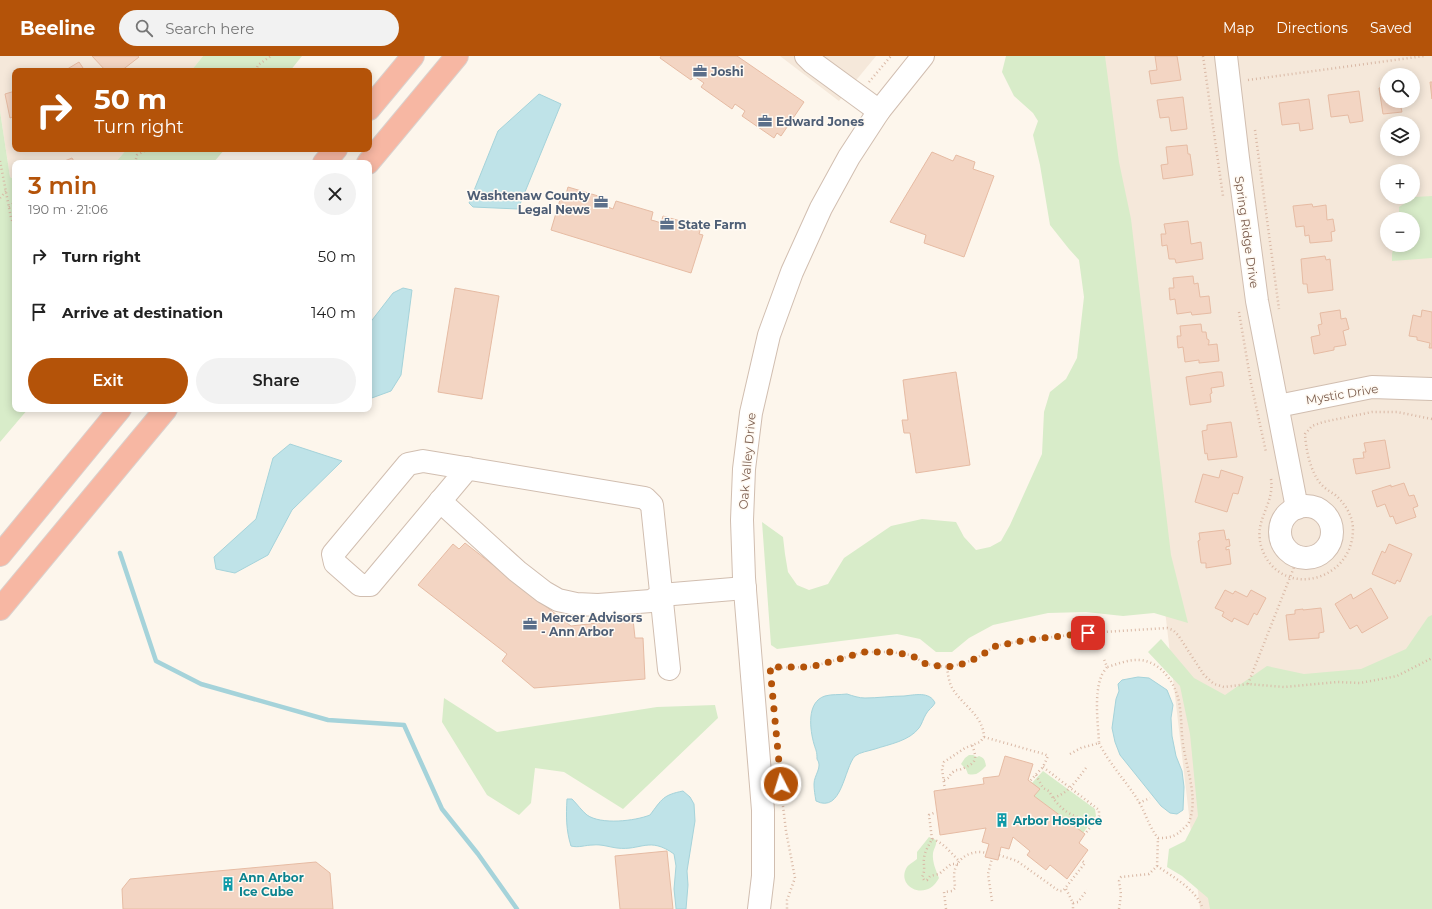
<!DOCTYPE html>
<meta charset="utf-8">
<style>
body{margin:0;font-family:Montserrat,sans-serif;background:#f2f2f2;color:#222;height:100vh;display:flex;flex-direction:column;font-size:15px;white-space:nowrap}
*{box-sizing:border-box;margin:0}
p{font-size:13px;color:#767676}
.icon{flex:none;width:22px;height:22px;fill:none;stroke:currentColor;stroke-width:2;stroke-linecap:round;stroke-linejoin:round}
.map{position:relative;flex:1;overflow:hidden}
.panel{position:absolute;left:12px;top:104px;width:360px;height:252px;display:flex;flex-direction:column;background:#fff;border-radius:8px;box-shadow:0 2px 10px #0003}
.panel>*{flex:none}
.top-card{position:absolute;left:12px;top:12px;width:360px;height:84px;border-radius:8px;box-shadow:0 2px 10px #0003;background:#b45309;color:#fff;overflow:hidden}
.fabs{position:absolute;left:1380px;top:12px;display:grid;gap:8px}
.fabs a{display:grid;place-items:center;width:40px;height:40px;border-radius:50%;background:#fff;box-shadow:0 2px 10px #0003;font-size:20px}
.pin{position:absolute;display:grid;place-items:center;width:34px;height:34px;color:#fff;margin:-17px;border-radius:8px;box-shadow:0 2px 6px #0006}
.me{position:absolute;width:44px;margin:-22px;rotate:355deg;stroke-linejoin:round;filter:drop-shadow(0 0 3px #0008)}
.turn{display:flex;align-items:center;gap:14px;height:84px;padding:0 16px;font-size:18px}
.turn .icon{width:52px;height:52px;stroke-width:2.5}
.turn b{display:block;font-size:28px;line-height:34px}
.round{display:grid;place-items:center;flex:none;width:42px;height:42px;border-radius:21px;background:#f2f2f2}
.head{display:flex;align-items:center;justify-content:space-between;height:68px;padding:0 16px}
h1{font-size:24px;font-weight:600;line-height:30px;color:#b45309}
.cta{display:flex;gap:8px;margin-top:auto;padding:8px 16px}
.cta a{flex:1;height:46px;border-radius:24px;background:#b45309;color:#fff;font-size:16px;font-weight:600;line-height:46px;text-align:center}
.cta a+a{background:#f2f2f2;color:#222}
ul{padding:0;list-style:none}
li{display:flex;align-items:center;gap:12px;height:56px;padding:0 16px}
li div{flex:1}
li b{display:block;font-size:15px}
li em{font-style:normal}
header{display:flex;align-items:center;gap:24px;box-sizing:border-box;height:56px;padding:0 20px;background:#b45309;color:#fff}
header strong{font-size:19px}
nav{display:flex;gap:22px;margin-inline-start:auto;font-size:14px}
.search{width:280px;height:36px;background:#f2f2f2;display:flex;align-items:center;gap:10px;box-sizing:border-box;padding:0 14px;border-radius:22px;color:#767676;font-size:15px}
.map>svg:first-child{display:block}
</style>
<header>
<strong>Beeline</strong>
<div class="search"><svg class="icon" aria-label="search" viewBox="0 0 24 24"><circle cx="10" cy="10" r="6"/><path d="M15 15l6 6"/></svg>Search here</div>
<nav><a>Map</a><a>Directions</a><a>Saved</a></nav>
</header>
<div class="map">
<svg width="1432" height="853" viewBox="0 0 1432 853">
<rect width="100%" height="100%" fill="#fdf6ec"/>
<g fill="#f5e8da" fill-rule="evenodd">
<polygon points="0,0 203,0 191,15 15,15 15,93 127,93 115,107 15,107 15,124 10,121 0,55"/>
<polygon points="780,0 876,0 839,45"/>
<path d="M1100,0H1432V853H1200ZM1387,19H1413V45H1387ZM1387,67H1413V93H1387ZM1387,115H1413V141H1387ZM1387,163H1413V189H1387Z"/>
</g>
<g fill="#d8ecc9">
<polygon points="203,0 302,0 290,15 191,15"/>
<polygon points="1006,0 1105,0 1119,106 1131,163 1171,499 1188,567 1154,557 1123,560 1086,556 1048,557 993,569 969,582 952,596 936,596 920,583 897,578 777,593 771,589 762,466 783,481 785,498 788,516 797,529 809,534 828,528 844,502 891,470 922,463 956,466 964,481 976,494 990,491 1001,485 1010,469 1042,398 1044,356 1050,336 1066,323 1077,302 1084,241 1079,204 1069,193 1050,169 1040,109 1033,79 1038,65 1033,57 1014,40 1002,16"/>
<polygon points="0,55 10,121 15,124 15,353 28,353 0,386"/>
<polygon points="127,93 225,93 213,107 115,107"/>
<polygon points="1432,140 1432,202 1392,205 1392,198 1394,189 1413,189 1413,163 1399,163 1399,151 1415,141"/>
<polygon points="1432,559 1432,853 1210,853 1208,842 1182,820 1167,811 1169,793 1185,785 1198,760 1190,678 1180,630 1148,596 1161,583 1194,622 1225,639 1267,610 1304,618 1361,613 1406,593 1428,561"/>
<polygon points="444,642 497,676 657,651 715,649 718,662 623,753 564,716 535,712 531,747 519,759 487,739 442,666"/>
<path d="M969,699H973L977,701L979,700C985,702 985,705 986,710C980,716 977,720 968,718L966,713L961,708L965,702Z"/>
<polygon points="1043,715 1095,753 1096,760 1083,777 1034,740 1039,733 1032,727"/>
<path d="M929,781L936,784C937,789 934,792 933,797C932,806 936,814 939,822C926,847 895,830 907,811C909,808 914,806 917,803V796Z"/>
</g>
<g fill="#bfe3e8" stroke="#a5d3da">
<polygon points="539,38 561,48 518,153 473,151 469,147 498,75"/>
<polygon points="403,232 412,234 401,319 391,335 369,343 369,268 393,237"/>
<polygon points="290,388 342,405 292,454 268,499 235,517 216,513 214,501 256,463 273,402"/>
<polygon points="1138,621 1149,622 1167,634 1173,649 1171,662 1172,680 1176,700 1182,715 1184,731 1183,754 1177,758 1170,757 1161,750 1120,699 1115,686 1112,672 1116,643 1119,635 1118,628 1122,624"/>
<path d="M847,638C853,640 859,642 865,642C878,642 891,640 904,640C914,639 930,635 935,647C933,651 928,654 926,658C923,663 922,668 919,672C909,685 890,688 875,693C869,695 860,696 855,700C844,712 842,758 816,745C815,739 814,734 814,728C814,719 823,711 817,703C817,695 816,695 814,688C810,674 806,646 825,640C832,638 839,639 847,638Z"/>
<path d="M683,735L690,741L694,748L695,765L687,815L688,829L686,853H676V852L674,833L676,810L674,798C649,780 641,795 617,792C609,791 601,788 593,789C585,789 579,792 571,790C566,774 566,760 567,743H572C577,748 582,755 587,759C601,769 635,765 650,759C662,743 663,739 683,735Z"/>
</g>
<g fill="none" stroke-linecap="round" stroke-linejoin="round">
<polyline stroke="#a5d3da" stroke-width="4.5" points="120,497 156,605 201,628 328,664 404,669 442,753 478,798 517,853"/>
</g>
<g fill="#f3d5c3" stroke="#e6bba3">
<polygon points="92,0 138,0 139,1 121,15 106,15"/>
<polygon points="661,0 737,0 804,46 781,80 777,77 774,82 742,60 745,55 735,48 732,53 701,31 704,27 694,20 691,24 660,2"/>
<polygon points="1155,0 1177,0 1181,24 1151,28 1149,15 1157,14"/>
<polygon points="79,6 85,15 64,15"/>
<polygon points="1430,26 1432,26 1432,43"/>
<polygon points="1387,31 1387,45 1413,45 1413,43 1413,46 1400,47 1402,56 1383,58 1379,32"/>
<polygon points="15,35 15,60 10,62 5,38"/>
<polygon points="1359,35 1363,65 1350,67 1348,59 1331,61 1328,39"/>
<polygon points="1183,41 1187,73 1171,75 1169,61 1160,62 1157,44"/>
<polygon points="1309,43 1313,73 1300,75 1299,67 1282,69 1279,47"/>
<polygon points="1187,89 1188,98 1190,98 1193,119 1163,123 1161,109 1168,108 1166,91"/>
<polygon points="932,96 953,105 956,99 975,106 973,113 994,120 964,201 924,187 926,179 890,166"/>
<polygon points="72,102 75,107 62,107 62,106"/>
<polygon points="568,131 605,142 603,149 613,153 616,145 653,156 651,164 655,165 661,167 663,160 701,171 699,178 703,179 691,217 551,174 562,137 566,138"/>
<polygon points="1312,148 1313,151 1326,149 1327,164 1333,163 1335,175 1331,176 1332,185 1310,187 1309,179 1305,180 1304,170 1296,171 1293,150"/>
<polygon points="1188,165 1191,188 1201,186 1203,203 1176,207 1175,203 1169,203 1167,189 1162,190 1161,178 1166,178 1164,168"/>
<polygon points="1325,200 1326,204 1330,203 1333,234 1308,237 1307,228 1303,228 1301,203"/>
<polygon points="1193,220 1194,228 1198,227 1200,241 1209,240 1211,257 1192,259 1191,256 1177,258 1175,243 1170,244 1169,232 1174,232 1173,222"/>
<polygon points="455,232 499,240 482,343 438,336"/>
<polygon points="1340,254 1341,263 1346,262 1349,273 1343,275 1346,289 1334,291 1334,294 1314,298 1311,281 1320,279 1318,269 1322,268 1320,257"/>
<polygon points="1422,254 1432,256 1432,292 1429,292 1430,287 1417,284 1417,281 1409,280 1413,259 1421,261"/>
<polygon points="1201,268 1202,276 1206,276 1207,283 1209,284 1209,287 1208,289 1217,288 1219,305 1199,307 1199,304 1185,306 1183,291 1178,292 1177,280 1181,280 1180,270"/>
<polygon points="956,316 970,409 916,417 910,377 904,377 902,364 908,364 903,324"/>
<polygon points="1217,316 1222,316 1224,330 1211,332 1212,337 1210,338 1211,346 1190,349 1186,321"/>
<polygon points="1231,366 1237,401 1208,404 1207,397 1205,398 1202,375 1207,374 1207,369"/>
<polygon points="1385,384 1390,412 1356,418 1353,403 1364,402 1363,396 1366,396 1364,387"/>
<polygon points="1221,414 1243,421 1238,438 1233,437 1227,456 1195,446 1203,418 1219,422"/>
<polygon points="1404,427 1409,440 1414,439 1418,450 1413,452 1416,461 1396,468 1393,460 1390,461 1385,448 1377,451 1372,435 1391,429 1391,431"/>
<polygon points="1224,474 1226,484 1229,483 1230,490 1226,491 1226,494 1229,493 1231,508 1206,512 1206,507 1201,507 1198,485 1200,484 1199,477"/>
<polygon points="465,487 571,570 633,563 635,582 643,582 645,623 534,632 502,605 507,598 418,529 453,488 459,493"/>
<polygon points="1389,488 1412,498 1400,526 1397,524 1395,528 1372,518 1382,495 1385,497"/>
<polygon points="1371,532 1388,562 1362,577 1357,569 1350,573 1335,548 1351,538 1353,543"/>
<polygon points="1225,534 1233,538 1235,535 1247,541 1251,534 1266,542 1257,559 1254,557 1248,569 1234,562 1232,566 1222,560 1224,556 1215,552"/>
<polygon points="1321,552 1324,576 1319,577 1319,582 1289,584 1286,559 1295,558 1295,554 1303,553 1303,554"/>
<polygon points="1005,700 1033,708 1028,724 1040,733 1034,740 1085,778 1079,787 1088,794 1067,823 1050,809 1046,814 1027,799 1030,795 1013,781 1009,793 1001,791 998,804 985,801 989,788 982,786 986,772 940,779 934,735 984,728 983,722 999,720"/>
<polygon points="667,795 673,853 620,853 615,800"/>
<polygon points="316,806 330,817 333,853 123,853 122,833 130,823"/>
</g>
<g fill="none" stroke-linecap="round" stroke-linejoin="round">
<defs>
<g id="minor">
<polyline points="806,0 812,6 879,55"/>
<polyline points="1226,0 1238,102 1257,245 1297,452"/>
<polyline points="1278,350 1372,331 1432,333"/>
<polyline points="468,412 370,529 360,529 335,507 333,498 408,408 423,405 645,442 652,449 669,613"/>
<polyline points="440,445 517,515 544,536 558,544 576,548 598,549 651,545 661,539 745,532"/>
<circle cx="1306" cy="476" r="26"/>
<polyline points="759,853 763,820 763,754 744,522 742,464 744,413 751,357 769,279 792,216 821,152 849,101 879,55 923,0"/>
</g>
<g id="highway">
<polyline points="369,53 413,0"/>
<polyline points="324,107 336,93"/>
<polyline points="368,107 457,0"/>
<polyline points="0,499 120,353"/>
<polyline points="0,553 166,353"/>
</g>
</defs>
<use href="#minor" stroke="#d1beb0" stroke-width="24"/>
<use href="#highway" stroke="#dad1cd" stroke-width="24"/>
<g stroke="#d9b8a5" stroke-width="2.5" stroke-dasharray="1 3" stroke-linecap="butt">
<polyline points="1203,0 1223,140"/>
<polyline points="256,15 258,9 271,0"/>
<polyline points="1248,24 1424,0"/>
<polyline points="869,26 891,0"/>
<polyline points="1255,74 1279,253"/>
<polyline points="0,105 11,162 15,171"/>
<polyline points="135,107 137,99 148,93"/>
<polyline points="0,142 6,135"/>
<polyline points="9,151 15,146"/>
<polyline points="1239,256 1251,327 1266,396"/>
<path d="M1271,423C1275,450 1252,464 1262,493C1280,543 1352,527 1353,474C1353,460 1345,447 1334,438C1329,435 1324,432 1320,427C1310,414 1306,394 1305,378L1312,370L1323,366L1372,356H1397L1432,363"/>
<polyline points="770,612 811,611 864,596 891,596 911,599 926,608 947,611 962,608 977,602 995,590 1026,584 1088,577 1167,572 1173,574 1178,579 1204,619 1214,628 1224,631 1248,628 1284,631 1337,626 1360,627 1397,620 1432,602"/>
<polyline points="1248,628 1298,501"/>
<polyline points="984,681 1044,698 1048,700 1043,711 1030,725"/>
<path d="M1099,687C1110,709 1127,726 1139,746C1146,758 1149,771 1158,782C1169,782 1175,781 1183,773C1185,771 1188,769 1189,766C1198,744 1188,717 1184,694C1181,680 1182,666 1180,652C1178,631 1163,606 1140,604C1129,603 1118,608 1107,611"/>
<path d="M1070,698L1081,692L1099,687C1098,667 1094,640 1101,621C1102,618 1105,614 1107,611L1104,603"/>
<polyline points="1043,711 1099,754 1099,760 1085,778"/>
<path d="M1086,712C1076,725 1069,737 1053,742C1065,758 1076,763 1096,764"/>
<polyline points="1036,719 1043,732 1049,735 1053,742"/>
<path d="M944,724C952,721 948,720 953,716C955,714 957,714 959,714C974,708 979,706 972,689"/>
<path d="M945,734L942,713L944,706L965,692L980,686L984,681C983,660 965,651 954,635C949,628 948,619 947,611"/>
<polyline points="1139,747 1150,742"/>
<polyline points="783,750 786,775 795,822 787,844 787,853"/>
<polyline points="932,783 929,759 936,756"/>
<polyline points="999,799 1017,805 1059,835 1063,835 1085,807 1081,804"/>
<path d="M958,808H951L939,818L930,820L927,824H924L922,821C926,814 923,809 924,802C925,795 929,789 932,783C943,786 951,797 959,805"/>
<path d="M1157,810C1173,821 1196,833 1203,853"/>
<polyline points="1066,833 1073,847 1073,853"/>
<polyline points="992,845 988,818 992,802"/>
<polyline points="1073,847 1078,846 1087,834"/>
<path d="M946,853L944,836L952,835L955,832C955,828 954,823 954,819C955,802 972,793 986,797"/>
<polyline points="1119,853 1121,838 1119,825 1121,821 1149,818 1157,810 1158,782"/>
</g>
<use href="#minor" stroke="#fff" stroke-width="22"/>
<use href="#highway" stroke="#f7b7a3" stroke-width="22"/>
</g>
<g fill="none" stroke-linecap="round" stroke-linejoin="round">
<polyline stroke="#b45309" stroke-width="7" stroke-dasharray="0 12.6" points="781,728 770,611 811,611 864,596 890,596 911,599 926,608 947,611 962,608 977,602 996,590 1026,584 1088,577"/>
</g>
<defs>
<symbol id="office-bare" viewBox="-9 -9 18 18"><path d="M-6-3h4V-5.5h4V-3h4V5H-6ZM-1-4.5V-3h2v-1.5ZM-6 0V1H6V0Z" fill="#5c6f8a" stroke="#fffaf3" stroke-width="2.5" paint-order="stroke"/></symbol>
<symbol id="building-bare" viewBox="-9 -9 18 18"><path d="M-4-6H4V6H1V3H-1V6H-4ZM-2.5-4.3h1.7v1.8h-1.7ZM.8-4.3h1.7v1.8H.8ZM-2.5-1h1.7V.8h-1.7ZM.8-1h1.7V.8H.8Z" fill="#0f9aa8" stroke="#fffaf3" stroke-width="2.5" paint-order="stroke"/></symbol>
</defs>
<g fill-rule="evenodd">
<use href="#office-bare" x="690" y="5" width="20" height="20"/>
<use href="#office-bare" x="755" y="55" width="20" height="20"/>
<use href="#office-bare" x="591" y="136" width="20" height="20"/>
<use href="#office-bare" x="657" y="158" width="20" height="20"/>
<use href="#office-bare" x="520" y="558" width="20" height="20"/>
<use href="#building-bare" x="992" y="754" width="20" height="20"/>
<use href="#building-bare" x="218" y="818" width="20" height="20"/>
</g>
<g text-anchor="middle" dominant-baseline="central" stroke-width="3" stroke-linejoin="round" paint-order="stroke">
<g font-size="12" font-weight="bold" fill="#4e5e75" stroke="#fffaf3" text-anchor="start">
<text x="711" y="15">Joshi</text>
<text x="776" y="65">Edward Jones</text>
<text x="590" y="139" text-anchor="end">Washtenaw County<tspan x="590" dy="14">Legal News</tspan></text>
<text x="678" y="168">State Farm</text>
<text x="541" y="561">Mercer Advisors<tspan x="541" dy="14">- Ann Arbor</tspan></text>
</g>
<g font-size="12" fill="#7a5c4d" stroke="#fffaf3">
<text transform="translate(1247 176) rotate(82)">Spring Ridge Drive</text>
<text transform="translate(1342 338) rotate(-9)">Mystic Drive</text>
<text transform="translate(747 405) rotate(-85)">Oak Valley Drive</text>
</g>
<g font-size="12" font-weight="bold" fill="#0d838f" stroke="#fffaf3" text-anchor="start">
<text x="1013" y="764">Arbor Hospice</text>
<text x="239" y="821">Ann Arbor<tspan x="239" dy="14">Ice Cube</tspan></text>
</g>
</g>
</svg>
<div class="fabs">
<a><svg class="icon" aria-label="search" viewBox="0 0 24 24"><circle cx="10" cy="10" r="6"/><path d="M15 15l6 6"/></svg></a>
<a><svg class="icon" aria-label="layers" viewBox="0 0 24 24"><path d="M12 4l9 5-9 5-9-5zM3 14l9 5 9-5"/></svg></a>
<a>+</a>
<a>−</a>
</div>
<div class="pin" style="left:1088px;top:577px;background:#d93025"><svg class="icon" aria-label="arrive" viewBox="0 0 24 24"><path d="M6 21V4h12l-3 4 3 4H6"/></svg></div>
<svg class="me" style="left:781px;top:728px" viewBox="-20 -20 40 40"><circle r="17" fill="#b45309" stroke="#fff" stroke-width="3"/><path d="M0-11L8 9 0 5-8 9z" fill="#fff"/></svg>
<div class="top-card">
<div class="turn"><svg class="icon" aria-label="right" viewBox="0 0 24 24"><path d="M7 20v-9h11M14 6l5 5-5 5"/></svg><div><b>50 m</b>Turn right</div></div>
</div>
<section class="panel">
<div class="head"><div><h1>3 min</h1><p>190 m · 21:06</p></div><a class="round"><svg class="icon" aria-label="close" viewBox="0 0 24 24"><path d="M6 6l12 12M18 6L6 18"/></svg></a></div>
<ul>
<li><svg class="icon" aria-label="right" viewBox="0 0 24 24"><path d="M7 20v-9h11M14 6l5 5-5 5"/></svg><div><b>Turn right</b></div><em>50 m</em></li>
<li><svg class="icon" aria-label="arrive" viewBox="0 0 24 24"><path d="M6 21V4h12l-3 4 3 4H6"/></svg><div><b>Arrive at destination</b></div><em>140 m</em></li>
</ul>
<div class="cta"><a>Exit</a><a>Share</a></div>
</section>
</div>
